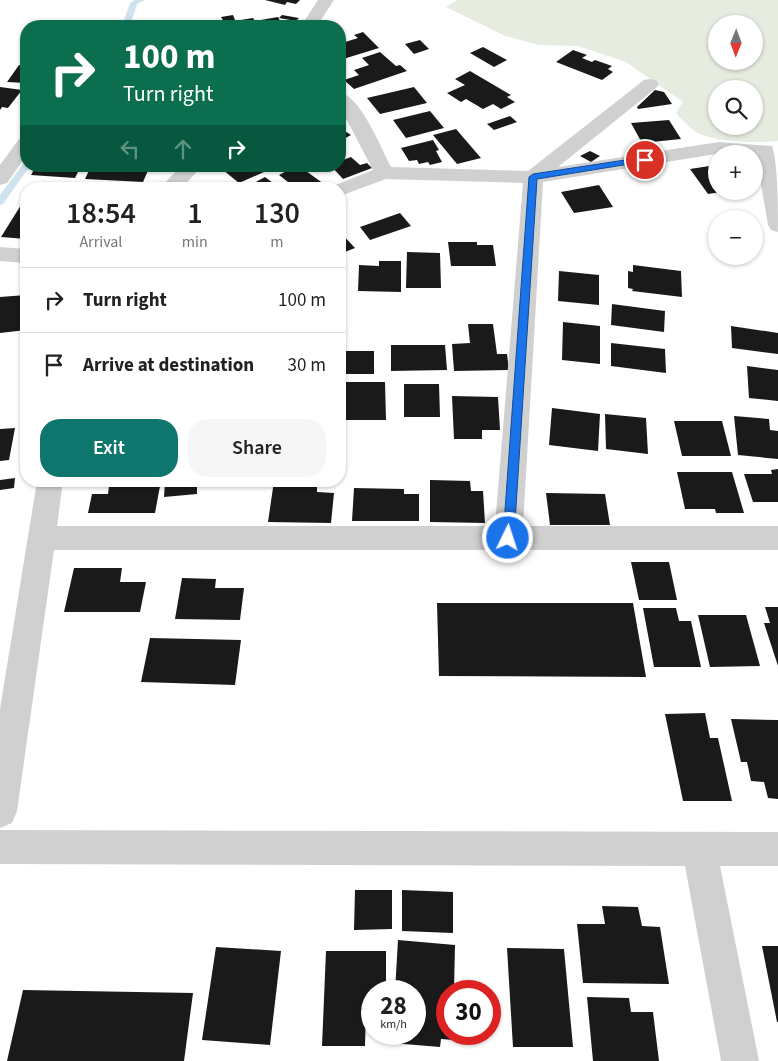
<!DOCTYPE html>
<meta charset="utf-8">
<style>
body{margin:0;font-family:"Source Sans 3",sans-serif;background:#f6f6f6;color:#222;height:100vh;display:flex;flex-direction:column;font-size:19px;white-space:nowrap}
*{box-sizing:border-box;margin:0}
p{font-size:16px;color:#767676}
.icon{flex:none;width:28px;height:28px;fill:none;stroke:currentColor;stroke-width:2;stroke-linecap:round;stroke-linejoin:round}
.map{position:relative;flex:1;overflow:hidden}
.details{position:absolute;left:20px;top:182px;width:326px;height:305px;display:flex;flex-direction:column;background:#fff;border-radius:20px;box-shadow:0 1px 4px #0004}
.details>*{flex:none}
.guide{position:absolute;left:20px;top:20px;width:326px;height:152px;border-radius:20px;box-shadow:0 1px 4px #0004;background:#0b6e4f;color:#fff;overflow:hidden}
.needle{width:32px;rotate:181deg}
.controls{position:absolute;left:708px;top:15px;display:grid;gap:10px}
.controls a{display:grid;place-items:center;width:55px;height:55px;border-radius:50%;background:#fff;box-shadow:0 1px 4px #0004;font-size:25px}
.speed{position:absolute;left:361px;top:980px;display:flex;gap:10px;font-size:25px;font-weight:700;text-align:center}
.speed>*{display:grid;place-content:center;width:65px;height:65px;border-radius:50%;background:#fff;box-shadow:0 1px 4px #0004;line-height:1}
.speed small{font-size:12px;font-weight:400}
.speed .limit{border:8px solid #d22;background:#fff;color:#111}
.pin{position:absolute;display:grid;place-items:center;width:42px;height:42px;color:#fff;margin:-21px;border:2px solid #fff;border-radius:50%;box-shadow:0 1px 5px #0007}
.me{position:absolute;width:55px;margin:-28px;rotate:4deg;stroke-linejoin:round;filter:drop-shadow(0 0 4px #0008)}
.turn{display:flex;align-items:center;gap:18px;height:105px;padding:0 20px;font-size:22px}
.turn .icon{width:65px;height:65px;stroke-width:2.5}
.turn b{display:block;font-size:35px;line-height:42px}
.lanes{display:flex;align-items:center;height:48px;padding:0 20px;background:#0003;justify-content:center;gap:25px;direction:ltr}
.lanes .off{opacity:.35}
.eta{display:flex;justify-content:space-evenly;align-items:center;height:85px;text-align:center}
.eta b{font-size:30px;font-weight:600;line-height:35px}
.action{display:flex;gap:10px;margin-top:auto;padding:10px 20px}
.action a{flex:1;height:58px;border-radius:20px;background:#0f766e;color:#fff;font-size:20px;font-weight:600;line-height:58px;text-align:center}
.action a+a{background:#f6f6f6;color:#222}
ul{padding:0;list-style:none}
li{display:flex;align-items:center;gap:15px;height:65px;padding:0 20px;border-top:1px solid #e0e0e0}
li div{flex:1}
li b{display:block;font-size:19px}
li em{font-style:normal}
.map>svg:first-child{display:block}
</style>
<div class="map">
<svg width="778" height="1061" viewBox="0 0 778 1061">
<rect width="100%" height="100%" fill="#fff"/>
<path fill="#e6ecdf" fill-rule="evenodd" d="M457,0H778V141C756,143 716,143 696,132C689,128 682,119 676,113L683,102L626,62L578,46L539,45L505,36L446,7ZM716,24H754V61H716ZM716,89H754V126H716Z"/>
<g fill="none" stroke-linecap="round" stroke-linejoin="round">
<g fill="#cfe2ee" fill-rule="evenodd">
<polygon points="135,0 145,0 137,4 130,26 122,26 130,3"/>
<polygon points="26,163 26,166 30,166 3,204 0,205 0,195 23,164"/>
</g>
</g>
<g fill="#1a1a1a">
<polygon points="265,0 300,0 296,4 287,2 285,5"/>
<polygon points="233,15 235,20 224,22 221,17"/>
<polygon points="282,15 299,18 296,21 279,18"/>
<polygon points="278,17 283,26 225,26 223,23 253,18 255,21"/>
<polygon points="217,20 220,26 189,26 188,24"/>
<polygon points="363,32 379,48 340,60 340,48 346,47 342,43 358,38 354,35"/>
<polygon points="420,40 429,49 414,54 405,44"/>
<polygon points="483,47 507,60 494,67 470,53"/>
<polygon points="573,50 587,55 582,58 592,62 595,60 612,66 608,69 613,72 602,80 556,62"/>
<polygon points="380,52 396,66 400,65 407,71 354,89 344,80 359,75 354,70 369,65 362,58"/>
<polygon points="19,65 26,66 26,83 7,82"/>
<polygon points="470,71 511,95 507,97 515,102 501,109 493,104 483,109 466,99 461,102 447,93 465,85 455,79"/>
<polygon points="0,87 22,90 8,108 2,107 0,110"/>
<polygon points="414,87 427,103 380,114 367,98"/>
<polygon points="655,90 664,92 672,104 638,109 637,107"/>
<polygon points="430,111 444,128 406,138 393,120"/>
<polygon points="510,116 517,122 494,130 487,124"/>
<polygon points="669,120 681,139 642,143 631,123"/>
<polygon points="340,128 351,135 340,141"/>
<polygon points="456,129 481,158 457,164 433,135"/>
<polygon points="433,140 439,150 436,151 442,162 430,165 428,162 419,164 417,160 409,161 401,148"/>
<polygon points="590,151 600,156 591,162 580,156"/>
<polygon points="351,157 360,165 367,163 372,168 343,179 331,166 340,166 340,161"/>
<polygon points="716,165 716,191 721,192 708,194 690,169"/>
<polygon points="36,166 81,166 75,178 31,175"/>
<polygon points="91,166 150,166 143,182 85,179"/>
<polygon points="218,166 257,166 264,172 239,183"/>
<polygon points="296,166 299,166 324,184 316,189 297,189 279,175"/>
<polygon points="265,177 281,189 243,189"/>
<polygon points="209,182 227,188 227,189 202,189"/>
<polygon points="75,184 94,186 93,189 73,189"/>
<polygon points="599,185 613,207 574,213 561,192"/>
<polygon points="21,205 26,205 26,239 1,237"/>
<polygon points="400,213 411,226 370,240 360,227"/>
<polygon points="340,232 355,248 340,254"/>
<polygon points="448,242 477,242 477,245 493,245 496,266 451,266"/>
<polygon points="407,252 440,253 441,288 406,288"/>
<polygon points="379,261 401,261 401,292 358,291 359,265 379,266"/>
<polygon points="633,265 681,271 682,297 632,291 633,289 628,288 628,271 633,272"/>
<polygon points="559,271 599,275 599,305 558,301"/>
<polygon points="26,295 26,330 0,333 0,297"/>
<polygon points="612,304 665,311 664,332 611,325"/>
<polygon points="563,322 600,326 600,364 562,360"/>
<polygon points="468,324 493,324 497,354 507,354 509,370 454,371 452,344 470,343"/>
<polygon points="731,326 778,333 778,354 732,348"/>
<polygon points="611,343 665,349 666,373 611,366"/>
<polygon points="391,345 445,345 447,370 391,371"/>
<rect x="340" y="351" width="34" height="23"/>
<polygon points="747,366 778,370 778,401 749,398"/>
<polygon points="340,382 385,382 386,420 340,420"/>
<polygon points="404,384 439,384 440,417 404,417"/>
<polygon points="452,396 498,397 500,430 482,430 482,439 454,439"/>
<polygon points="552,408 600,414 598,451 549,445"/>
<polygon points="605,414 646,418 648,454 606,449"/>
<polygon points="734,416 769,419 770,430 778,431 778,459 738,455"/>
<polygon points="674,421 722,421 731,456 682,456"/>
<polygon points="15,428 9,460 0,461 0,429"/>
<polygon points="778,469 778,502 753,502 744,474 772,474 771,470"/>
<polygon points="677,472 732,472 744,513 716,513 715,509 685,509"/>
<polygon points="15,478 14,488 0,490 0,480"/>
<polygon points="430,480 470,481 471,491 483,491 485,523 430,522"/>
<polygon points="165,481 197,481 197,494 164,497"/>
<polygon points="274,481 317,481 317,492 334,493 331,523 268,522"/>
<polygon points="109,486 160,486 155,513 88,513 92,494 108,494"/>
<polygon points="354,488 404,489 404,494 419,494 419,521 352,521"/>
<polygon points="546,493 605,494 610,525 550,525"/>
<polygon points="631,562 669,562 677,600 639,600"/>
<polygon points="74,568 122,568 120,582 146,582 140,612 64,612"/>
<polygon points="182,578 216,579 215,588 244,588 240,620 175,619"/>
<polygon points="437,603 633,603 646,677 439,676"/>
<polygon points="765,607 778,607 778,666 764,623 770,623"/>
<polygon points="643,608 676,608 679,621 691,621 701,667 654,667"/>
<polygon points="698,615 746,615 760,666 710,667"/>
<polygon points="150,638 241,640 235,685 141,682"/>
<polygon points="705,713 710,738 718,738 732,801 683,801 665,714"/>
<polygon points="731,719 778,720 778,799 768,798 764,782 751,781 747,762 741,762"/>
<polygon points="355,890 392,890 392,929 354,930"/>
<polygon points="402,890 453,892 453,933 402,931"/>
<polygon points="602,906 638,907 642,926 660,927 669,984 583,983 577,924 605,924"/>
<polygon points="398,940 455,945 454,991 448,991 448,1034 454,1034 454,1040 441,1039 440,1047 392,1043 393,1034 415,1034 415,991 395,991"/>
<polygon points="762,946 778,946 778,1022 777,1022"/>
<polygon points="216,947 281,951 270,1045 202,1040"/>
<polygon points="507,948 564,949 573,1047 513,1047"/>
<polygon points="326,951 386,951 386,991 372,991 372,1010 366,1010 365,1046 322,1046"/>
<polygon points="23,990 193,993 184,1061 7,1061"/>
<polygon points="587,997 629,998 631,1012 653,1012 659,1061 593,1061"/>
</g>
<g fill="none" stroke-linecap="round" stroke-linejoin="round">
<g fill="#d0d0d0" fill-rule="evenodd">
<polygon points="318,0 334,0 317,26 301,26"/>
<path d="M650,79L656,80L659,84L656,88L558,167L719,142L772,146C778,163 778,210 778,232L771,230L768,225L756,155L754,154H716L543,182L523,526H778V550H54L17,811L12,823L0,828V709L37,481H63L57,526H495L523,183L386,179L340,196V189H331L333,186L373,170L340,107V92C361,97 381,148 391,167L528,171L644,80Z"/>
<polygon points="26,137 26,156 7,183 0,185 0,165 19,139"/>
<polygon points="181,166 202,166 181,189 159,189"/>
<polygon points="0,247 26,249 26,263 0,261"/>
<polygon points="0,830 778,832 778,866 720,866 759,1061 721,1061 685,866 0,864"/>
</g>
</g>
<polygon fill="#1a73e8" stroke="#114b97" points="645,157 649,160 648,161 537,179 514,538 512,542 504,542 503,538 529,177 533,174"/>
</svg>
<div class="controls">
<a><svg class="needle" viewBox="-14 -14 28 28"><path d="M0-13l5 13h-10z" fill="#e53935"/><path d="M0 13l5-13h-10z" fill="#767676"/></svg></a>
<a><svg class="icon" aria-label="search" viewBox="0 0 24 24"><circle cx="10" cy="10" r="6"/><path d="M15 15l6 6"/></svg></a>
<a>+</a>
<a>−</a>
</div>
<div class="speed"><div>28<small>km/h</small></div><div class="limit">30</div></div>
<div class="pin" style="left:645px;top:160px;background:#d93025"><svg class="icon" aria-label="arrive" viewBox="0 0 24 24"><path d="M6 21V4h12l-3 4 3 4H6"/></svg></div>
<svg class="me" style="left:508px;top:538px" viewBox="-20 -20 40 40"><circle r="17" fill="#1a73e8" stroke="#fff" stroke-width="3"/><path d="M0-11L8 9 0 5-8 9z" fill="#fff"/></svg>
<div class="guide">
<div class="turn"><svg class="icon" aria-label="right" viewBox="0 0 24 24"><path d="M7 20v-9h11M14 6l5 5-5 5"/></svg><div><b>100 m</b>Turn right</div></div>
<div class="lanes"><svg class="icon off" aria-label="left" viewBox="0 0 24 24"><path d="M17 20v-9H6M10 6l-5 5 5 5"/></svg><svg class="icon off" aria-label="ahead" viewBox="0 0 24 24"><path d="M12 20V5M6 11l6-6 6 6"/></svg><svg class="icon" aria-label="right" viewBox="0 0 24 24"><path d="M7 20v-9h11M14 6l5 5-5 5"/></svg></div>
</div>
<section class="details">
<div class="eta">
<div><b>18:54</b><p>Arrival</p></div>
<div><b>1</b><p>min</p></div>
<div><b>130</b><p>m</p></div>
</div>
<ul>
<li><svg class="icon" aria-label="right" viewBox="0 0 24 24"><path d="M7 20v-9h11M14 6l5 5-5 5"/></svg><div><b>Turn right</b></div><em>100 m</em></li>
<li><svg class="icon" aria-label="arrive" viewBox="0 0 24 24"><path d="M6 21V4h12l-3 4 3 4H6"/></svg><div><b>Arrive at destination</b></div><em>30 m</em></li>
</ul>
<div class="action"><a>Exit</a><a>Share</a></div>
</section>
</div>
